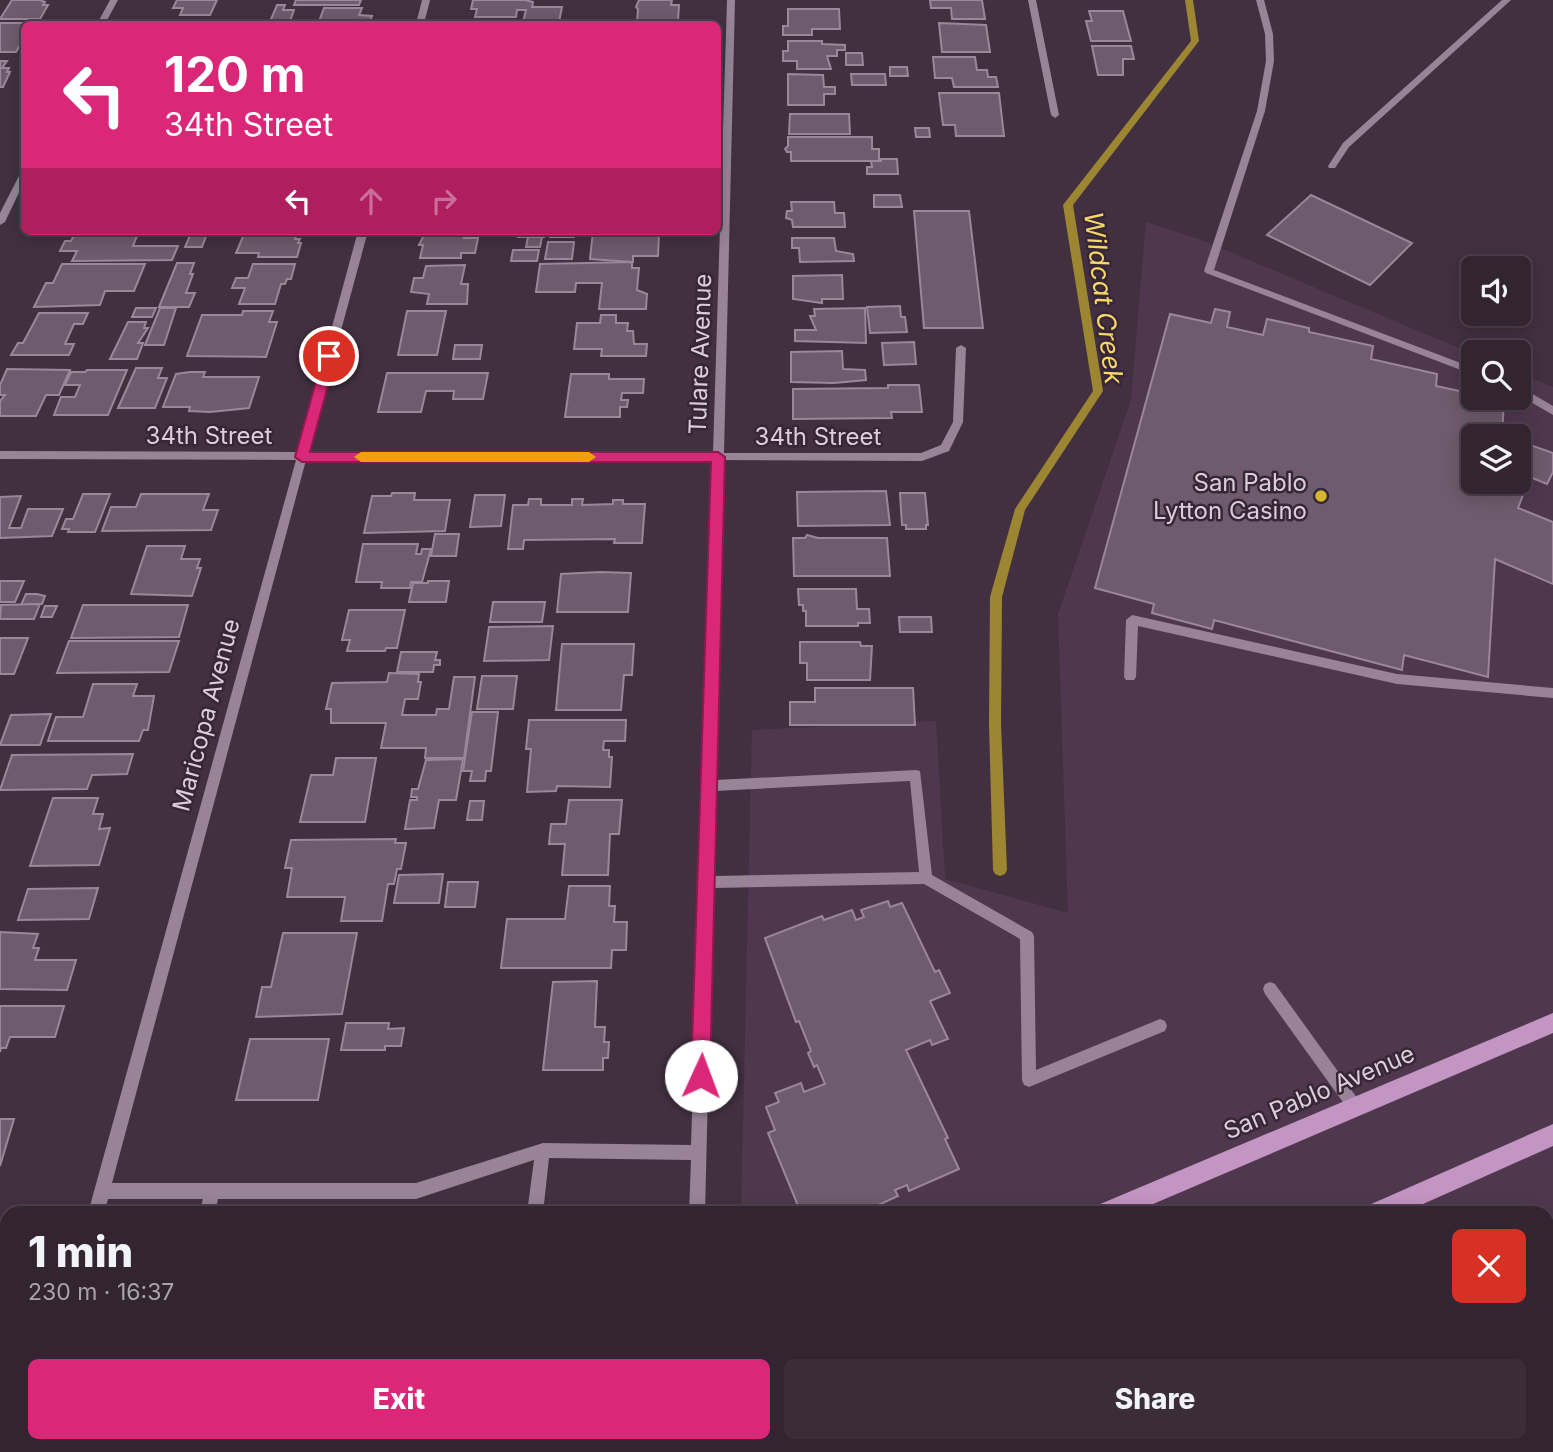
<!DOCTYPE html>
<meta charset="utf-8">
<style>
body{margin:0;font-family:Inter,sans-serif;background:#3a2c39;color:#f1f3f6;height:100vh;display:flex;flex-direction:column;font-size:26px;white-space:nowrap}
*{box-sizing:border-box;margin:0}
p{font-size:23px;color:#a8a4ab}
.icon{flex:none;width:38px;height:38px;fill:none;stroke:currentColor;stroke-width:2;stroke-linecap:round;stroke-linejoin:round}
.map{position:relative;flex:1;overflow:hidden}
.panel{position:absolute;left:0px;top:1206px;width:1554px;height:247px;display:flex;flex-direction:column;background:#322431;border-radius:21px 21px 0 0;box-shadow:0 4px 18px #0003,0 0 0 2px #4d414d}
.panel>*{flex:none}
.hud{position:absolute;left:21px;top:21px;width:700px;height:214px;border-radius:10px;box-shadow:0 4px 18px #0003,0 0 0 2px #4d414d;background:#db2777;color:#fff;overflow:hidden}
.tools{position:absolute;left:1461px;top:256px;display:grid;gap:14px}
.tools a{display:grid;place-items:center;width:70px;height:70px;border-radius:10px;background:#322431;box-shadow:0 4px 18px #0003,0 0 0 2px #4d414d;font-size:35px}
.pin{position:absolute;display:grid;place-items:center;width:60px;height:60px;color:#fff;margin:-30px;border:4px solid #fff;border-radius:50%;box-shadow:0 2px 7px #0007}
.me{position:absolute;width:77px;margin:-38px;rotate:2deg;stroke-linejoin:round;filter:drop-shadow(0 0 5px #0008)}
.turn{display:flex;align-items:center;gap:24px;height:147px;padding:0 28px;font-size:32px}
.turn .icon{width:91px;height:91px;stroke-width:2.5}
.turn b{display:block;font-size:49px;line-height:60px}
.lanes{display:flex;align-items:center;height:66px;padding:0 28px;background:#0003;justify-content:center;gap:35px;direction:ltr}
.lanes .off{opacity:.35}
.round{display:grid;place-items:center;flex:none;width:74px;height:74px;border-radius:10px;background:#3a2c39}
.head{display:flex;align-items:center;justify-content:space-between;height:119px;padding:0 28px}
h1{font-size:42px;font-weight:800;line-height:52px}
.button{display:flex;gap:14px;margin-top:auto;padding:14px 28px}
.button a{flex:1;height:80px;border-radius:10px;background:#db2777;color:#fff;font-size:28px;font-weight:800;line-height:80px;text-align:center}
.button a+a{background:#3a2c39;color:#f1f3f6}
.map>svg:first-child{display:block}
</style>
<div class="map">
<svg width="1553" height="1452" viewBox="0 0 1553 1452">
<rect width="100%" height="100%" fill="#423041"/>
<path fill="#4f384e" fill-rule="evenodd" d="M1146,222L1199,239L1473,354L1474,397H1519V373L1553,387V1452H781L779,1446H1547V1213H741L752,730L936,721L945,879L1068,913L1058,614L1131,400ZM1474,436H1519V481H1474Z"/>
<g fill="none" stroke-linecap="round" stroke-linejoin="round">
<polygon fill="#9d8631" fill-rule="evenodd" points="1185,0 1193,0 1199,41 1073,205 1103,391 1025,510 1002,597 1001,724 1007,870 1005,874 1000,876 995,874 993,870 989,724 990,597 1015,509 1093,391 1063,205 1191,41"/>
</g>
<g fill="#6e5b6d" stroke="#9b869a" stroke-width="2">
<polygon points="12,0 40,0 45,2 43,5 48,5 40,19 0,19"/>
<polygon points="177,0 217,0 210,15 180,15 183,8 173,8"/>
<polygon points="296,0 361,0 359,5 294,5"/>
<polygon points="473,0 525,0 533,2 532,7 562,7 559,22 523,22 526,10 517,10 516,17 475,17 477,9 471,9"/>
<polygon points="639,0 672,0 671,5 679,5 678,21 637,21 638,9 636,7"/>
<polygon points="930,0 982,0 985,19 952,19 951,8 931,8"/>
<polygon points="277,5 285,5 283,10 294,10 289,24 269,24"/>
<polygon points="324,8 362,8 359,15 372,16 369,24 318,24"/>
<polygon points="788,9 839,9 840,29 812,29 812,35 783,35 783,26 788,26"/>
<polygon points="1089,11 1123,11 1131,41 1091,41 1086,21 1092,21"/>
<polygon points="0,23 32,23 24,24 24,42 22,42 16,52 0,52"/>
<polygon points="939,23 986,25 990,52 942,52"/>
<polygon points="788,41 822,41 822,44 845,45 845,50 837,50 837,56 827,56 831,69 797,69 797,61 783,61 783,51 788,51"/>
<polygon points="1092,46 1131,46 1134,59 1123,59 1123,75 1098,75"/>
<polygon points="846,53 862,53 863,65 846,65"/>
<polygon points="933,57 975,57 977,70 987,70 988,77 996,77 998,87 954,87 952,78 935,78"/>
<polygon points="0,61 7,61 2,68 9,68 7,72 10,72 3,87 0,87"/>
<polygon points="890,67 907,67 908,76 890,76"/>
<polygon points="788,74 823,75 824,87 835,87 835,94 824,94 824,105 788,105"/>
<polygon points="851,74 885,74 886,85 852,85"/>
<polygon points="939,93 999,93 1004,136 956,136 955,125 943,125"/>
<polygon points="790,114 849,114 850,134 789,134"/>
<polygon points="915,128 929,128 930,137 916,137"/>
<polygon points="788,137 872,137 872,149 879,149 879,161 791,161 791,152 787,152 785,149 788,146"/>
<polygon points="881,159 897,159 898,174 867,174 867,167 872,167 871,161 881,161"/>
<polygon points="874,195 900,195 902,207 874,207"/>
<polygon points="1311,195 1412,243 1370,285 1267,235"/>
<polygon points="791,202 834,202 835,213 844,213 845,227 793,227 792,220 786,218 787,211 792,211"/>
<polygon points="914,211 969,211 983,328 924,328"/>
<polygon points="76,231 139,231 133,246 178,246 172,260 72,261 77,251 60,251 65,241 71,241"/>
<polygon points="192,231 208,231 202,247 185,247"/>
<polygon points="266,231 298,231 295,239 300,239 298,243 301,243 297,257 258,257 259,253 236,253 244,234 265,234"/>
<polygon points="426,231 466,231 464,238 478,238 475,253 461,253 461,258 420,258 423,245 419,245"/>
<polygon points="519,231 545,231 544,237 518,237"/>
<polygon points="551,231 575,231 574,237 550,237"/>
<polygon points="593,231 650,231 650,234 659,234 658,256 633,256 633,262 590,259"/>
<polygon points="528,237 542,237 540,247 526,247"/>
<polygon points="792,238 834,238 836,251 853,254 854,261 800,262 799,248 792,248"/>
<polygon points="548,242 574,242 572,259 545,259"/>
<polygon points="513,250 539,250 537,261 511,261"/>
<polygon points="632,262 632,268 639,268 637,290 647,294 646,309 599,309 602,283 576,283 575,292 536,292 540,264"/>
<polygon points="177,263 194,263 190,274 193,274 186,293 195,293 189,307 159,307"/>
<polygon points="62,264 145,264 134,291 105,291 100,305 34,307 46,283 53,283"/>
<polygon points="253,264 295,264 291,279 287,279 285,284 281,284 275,304 239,304 245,288 232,288 236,278 248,278"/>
<polygon points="465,265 461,284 468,284 467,304 427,304 429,294 411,292 414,278 423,278 426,266"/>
<polygon points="842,275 843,299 822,299 822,303 793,299 793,276"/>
<polygon points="900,306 901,317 905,317 907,332 870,333 867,307"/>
<polygon points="136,308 156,308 152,317 132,317"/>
<polygon points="160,308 176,308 164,345 145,345"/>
<polygon points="865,308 866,343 795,341 795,330 816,330 810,316 815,316 814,309"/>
<polygon points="1215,309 1230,312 1227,327 1263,335 1267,319 1309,328 1309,332 1373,346 1371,359 1437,374 1436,386 1474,394 1474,397 1504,401 1502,435 1505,436 1474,436 1474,481 1519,481 1519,441 1553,453 1553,472 1547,484 1530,477 1518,508 1553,522 1553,584 1495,559 1488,677 1404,655 1402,670 1214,620 1212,629 1152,613 1154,604 1095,588 1170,314 1211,323"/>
<polygon points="243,311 273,311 269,322 277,322 266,357 187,356 202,315 242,315"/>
<polygon points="407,311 446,311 437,355 398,355"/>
<polygon points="39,313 88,313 83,324 74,324 65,344 74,344 69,355 11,355 18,343 23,343"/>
<polygon points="601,315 616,315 616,323 628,323 627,331 633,331 634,344 647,344 646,356 601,356 602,349 574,349 577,323 600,323"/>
<polygon points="128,322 146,322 144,328 148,328 138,343 143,343 137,359 110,359"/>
<polygon points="914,342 916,364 884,365 882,343"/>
<polygon points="455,345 482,345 480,359 453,359"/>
<polygon points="842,351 843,369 865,370 866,380 834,383 791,382 791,352"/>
<polygon points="136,368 162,368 158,378 167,378 155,408 118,408"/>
<polygon points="7,369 70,370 59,395 46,395 36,416 0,416 0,401 5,395 0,395 0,385"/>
<polygon points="87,370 127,370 108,415 54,415 61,397 75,397 80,385 65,385 71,372 85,372"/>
<polygon points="190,372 205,372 203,377 259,377 249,408 210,412 189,411 190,407 163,407 176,374"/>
<polygon points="387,373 488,373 483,399 453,399 454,391 426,391 421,412 378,412"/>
<polygon points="571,374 609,374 609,379 644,379 643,393 622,393 621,400 628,400 627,407 620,407 620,417 565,417"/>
<polygon points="888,385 919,385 922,412 891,412 892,418 793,419 793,389 888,388"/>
<polygon points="886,491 890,525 798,526 797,492"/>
<polygon points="392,493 415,493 414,500 450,500 445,531 364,533 372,496 391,496"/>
<polygon points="900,493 925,493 928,525 926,525 926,529 906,529 906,525 902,525"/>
<polygon points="83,494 110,494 95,532 68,532 69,529 62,529 66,519 73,519"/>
<polygon points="141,494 209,494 203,510 218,510 211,530 102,531 111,507 136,507"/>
<polygon points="475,495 505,495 501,526 470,527"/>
<polygon points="21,496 9,528 21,528 28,509 63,509 52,536 0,538 0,497"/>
<polygon points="529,499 541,499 541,505 572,505 572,499 583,499 582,505 613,504 613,500 623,500 623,504 645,504 642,543 614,543 615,539 524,540 523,549 508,549 513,505 528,505"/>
<polygon points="435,534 459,534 456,556 431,556"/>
<polygon points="807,535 818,538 887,538 890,576 794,576 793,538 805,538"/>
<polygon points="363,544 418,544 416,554 421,554 422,549 431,549 422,582 411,582 410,588 381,588 382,582 356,582"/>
<polygon points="147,546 185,546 181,559 200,559 197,568 201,568 192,596 131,594"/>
<polygon points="600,572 631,573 628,612 557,612 561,574"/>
<polygon points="0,581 24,581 15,602 0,602"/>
<polygon points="428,581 449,581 446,602 409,602 413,583 428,583"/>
<polygon points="798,589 856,589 857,609 869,609 870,623 858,623 858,626 806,626 806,611 803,611 803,605 799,605"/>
<polygon points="26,594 37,594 45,596 42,604 21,605"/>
<polygon points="493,602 545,602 542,622 490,622"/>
<polygon points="40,604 34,619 0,619 1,605"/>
<polygon points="83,605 188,605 179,637 71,638"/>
<polygon points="45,606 57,606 52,617 41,617"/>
<polygon points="349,610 405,610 397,648 386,648 385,651 347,651 350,640 342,640"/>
<polygon points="899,617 931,617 932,632 900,632"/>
<polygon points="553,626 549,660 484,661 489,627"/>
<polygon points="0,638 28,638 14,674 0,674"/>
<polygon points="69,641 179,641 169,672 57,673"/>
<polygon points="800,642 860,642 861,646 872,646 870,680 807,680 807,663 800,663"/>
<polygon points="562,644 634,644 632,675 624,675 621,710 556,710"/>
<polygon points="401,652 437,652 435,660 440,660 440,665 434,665 433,672 397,672"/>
<polygon points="389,673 419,674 418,682 421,682 418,699 405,699 402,715 436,715 437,709 449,709 454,677 475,677 464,758 425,758 426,748 381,748 386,723 331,723 331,709 326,709 332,683 387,682"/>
<polygon points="482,676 517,676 513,709 477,709"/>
<polygon points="93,684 137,684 133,696 154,696 148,730 143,730 139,741 48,741 56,717 83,717"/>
<polygon points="815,688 913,688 915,725 790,725 790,702 815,702"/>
<polygon points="472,712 498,712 491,771 486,771 485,781 470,781 472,771 463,771"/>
<polygon points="51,714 40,745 0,745 11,715"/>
<polygon points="529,720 626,720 625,741 604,741 603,750 609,750 609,757 612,757 610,787 557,786 556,791 527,792 531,749 526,749"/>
<polygon points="133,754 127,774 92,775 87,789 0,790 12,755"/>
<polygon points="336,758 376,758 365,822 300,822 311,775 333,775"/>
<polygon points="463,759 456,800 439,800 434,828 405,829 410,800 417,800 417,797 411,797 412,789 418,789 426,760"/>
<polygon points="53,798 98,798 93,814 103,814 99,829 110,828 99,865 30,866"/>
<polygon points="569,800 622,800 619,834 610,834 608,875 562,875 565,844 549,844 551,824 566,824"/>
<polygon points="470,801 484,801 482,820 467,820"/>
<polygon points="396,839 395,843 406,843 401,869 397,869 394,884 388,884 382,921 341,921 345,897 287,897 292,868 285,868 291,840"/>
<polygon points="443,874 439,903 394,903 399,875"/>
<polygon points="448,882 478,882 475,907 445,907"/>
<polygon points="569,886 610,886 609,906 615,906 614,922 627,922 626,950 612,950 611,968 501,968 507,919 565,919"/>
<polygon points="98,888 89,919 18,920 28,889"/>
<polygon points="888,901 890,907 902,903 935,972 939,970 950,993 930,1001 948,1039 932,1045 930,1040 906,1050 948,1138 945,1139 959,1169 909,1191 907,1185 895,1190 898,1196 861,1213 801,1213 768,1133 775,1130 766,1107 779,1102 775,1093 801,1083 804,1092 825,1084 817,1065 814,1067 808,1053 811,1051 799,1021 796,1022 765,938 822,916 824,920 852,910 856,920 864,917 861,910"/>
<polygon points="0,932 38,934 33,948 39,948 35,960 76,960 67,990 0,989"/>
<polygon points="283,933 357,933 342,1014 256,1017 262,987 271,987"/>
<polygon points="597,981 595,1027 605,1027 604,1042 609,1042 608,1058 603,1058 603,1070 543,1070 553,982"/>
<polygon points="0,1006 64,1006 55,1037 10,1037 6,1048 1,1048 0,1052"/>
<polygon points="346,1023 389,1023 388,1029 404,1028 401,1046 385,1046 385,1050 341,1050"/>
<polygon points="250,1039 329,1039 318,1100 236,1100"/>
<polygon points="0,1119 14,1119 0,1166"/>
<polygon points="0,1249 7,1249 5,1288 0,1288"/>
</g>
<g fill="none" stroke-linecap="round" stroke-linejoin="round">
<g fill="#988397" fill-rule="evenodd">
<polygon points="110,0 118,0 105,24 97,24"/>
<polygon points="422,0 430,0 424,24 416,24"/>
<path d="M727,0H735L724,453H921L941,445L953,422L956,348L961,345L966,348L963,422L949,451L922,461L723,460L715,780L916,770L920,771L932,875L1032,932L1034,936L1036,1070L1160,1019L1165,1021L1167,1026L1165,1031L1029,1087L1024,1085L1022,1080L1020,939L924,884L713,888L705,1213H689L691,1160L549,1158L543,1213H527L534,1160L416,1199H218L215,1213H199L203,1199H108L104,1213H88L296,460L0,459V451L298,452L358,231H368L308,452L713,453ZM306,460H713L691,1145L543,1143L416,1183H112ZM910,781L919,872L713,876L715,791Z"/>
<polygon points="1028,0 1036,0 1059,115 1055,118 1051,115"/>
<polygon points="1256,0 1264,0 1273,34 1274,61 1265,111 1214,270 1474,368 1474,375 1206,273 1204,271 1257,111 1266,61 1265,34"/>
<polygon points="1502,0 1511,0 1349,147 1335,168 1329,168 1328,166 1343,143"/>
<polygon points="24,171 24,182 5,222 0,225 0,213 20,174"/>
<polygon points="1519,386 1553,406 1553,415 1519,395"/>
<polygon points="1132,615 1397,674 1553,688 1553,698 1397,684 1138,626 1136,677 1134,680 1126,680 1124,677 1126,620"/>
<polygon points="1270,982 1275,984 1360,1102 1362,1107 1360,1112 1355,1114 1350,1112 1265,994 1263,989 1265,984"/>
<rect x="0" y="1398" width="7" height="16"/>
<polygon points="25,1446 41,1446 39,1452 23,1452"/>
<polygon points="149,1446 174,1446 177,1452 151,1452"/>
<polygon points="191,1446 220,1446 218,1452 189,1452"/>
</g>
<g fill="#c395c2" fill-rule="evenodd">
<polygon points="1553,1013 1553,1033 1132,1213 1095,1213 1098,1205"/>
<polygon points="1553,1124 1553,1146 1403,1213 1366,1213 1369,1205"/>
<polygon points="500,1446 538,1446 535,1452 497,1452"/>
<polygon points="656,1446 683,1446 680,1452 653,1452"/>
<polygon points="813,1446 850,1446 847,1452 810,1452"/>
</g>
</g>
<polygon fill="#db2777" stroke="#8e194d" stroke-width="2" points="329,352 336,356 310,452 718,452 725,457 710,1076 707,1083 701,1086 694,1083 691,1076 711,462 302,462 295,457 323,356"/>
<polygon fill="#f59e0b" points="361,452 589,452 596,457 589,462 361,462 354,457"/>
<circle fill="#d6b534" stroke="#372637" stroke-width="2.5" cx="1321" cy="496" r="7"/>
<g text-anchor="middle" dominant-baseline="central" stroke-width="5" stroke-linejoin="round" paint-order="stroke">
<g font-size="24" fill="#daced9" stroke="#372637">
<text transform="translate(700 354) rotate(-88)">Tulare Avenue</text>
<text x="209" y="435">34th Street</text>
<text x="818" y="436">34th Street</text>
<text transform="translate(206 715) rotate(-75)">Maricopa Avenue</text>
<text transform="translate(1319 1092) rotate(-23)">San Pablo Avenue</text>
</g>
<g font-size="24" fill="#daced9" stroke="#372637" text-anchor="end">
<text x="1307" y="482">San Pablo<tspan x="1307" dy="28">Lytton Casino</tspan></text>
</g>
<g font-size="26" font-style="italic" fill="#f7d766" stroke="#372637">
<text transform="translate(1104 298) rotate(83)">Wildcat Creek</text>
</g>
</g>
</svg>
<div class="tools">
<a><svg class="icon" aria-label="sound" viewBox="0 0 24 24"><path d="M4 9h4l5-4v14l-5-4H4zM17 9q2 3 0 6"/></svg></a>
<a><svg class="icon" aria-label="search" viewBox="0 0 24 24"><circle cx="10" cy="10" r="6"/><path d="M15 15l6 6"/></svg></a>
<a><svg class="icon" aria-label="layers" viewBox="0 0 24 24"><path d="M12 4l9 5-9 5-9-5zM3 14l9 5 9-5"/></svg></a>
</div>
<div class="pin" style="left:329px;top:356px;background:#d93025"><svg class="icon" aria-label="arrive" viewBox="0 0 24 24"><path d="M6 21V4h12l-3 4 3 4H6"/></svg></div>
<svg class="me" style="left:701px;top:1076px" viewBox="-20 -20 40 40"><circle r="19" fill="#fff"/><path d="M0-13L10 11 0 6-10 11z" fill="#db2777"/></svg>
<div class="hud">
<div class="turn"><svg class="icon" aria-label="left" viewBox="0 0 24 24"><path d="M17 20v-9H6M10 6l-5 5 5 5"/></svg><div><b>120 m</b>34th Street</div></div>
<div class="lanes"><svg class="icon" aria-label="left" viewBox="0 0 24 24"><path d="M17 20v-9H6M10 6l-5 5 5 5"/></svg><svg class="icon off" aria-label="ahead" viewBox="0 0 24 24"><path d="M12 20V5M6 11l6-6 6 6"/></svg><svg class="icon off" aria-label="right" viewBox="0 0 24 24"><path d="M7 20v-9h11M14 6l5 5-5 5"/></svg></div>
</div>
<section class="panel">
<div class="head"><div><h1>1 min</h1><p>230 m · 16:37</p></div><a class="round" style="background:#d93025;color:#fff"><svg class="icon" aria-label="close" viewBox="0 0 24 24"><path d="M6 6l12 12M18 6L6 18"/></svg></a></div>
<div class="button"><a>Exit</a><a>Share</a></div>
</section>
</div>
